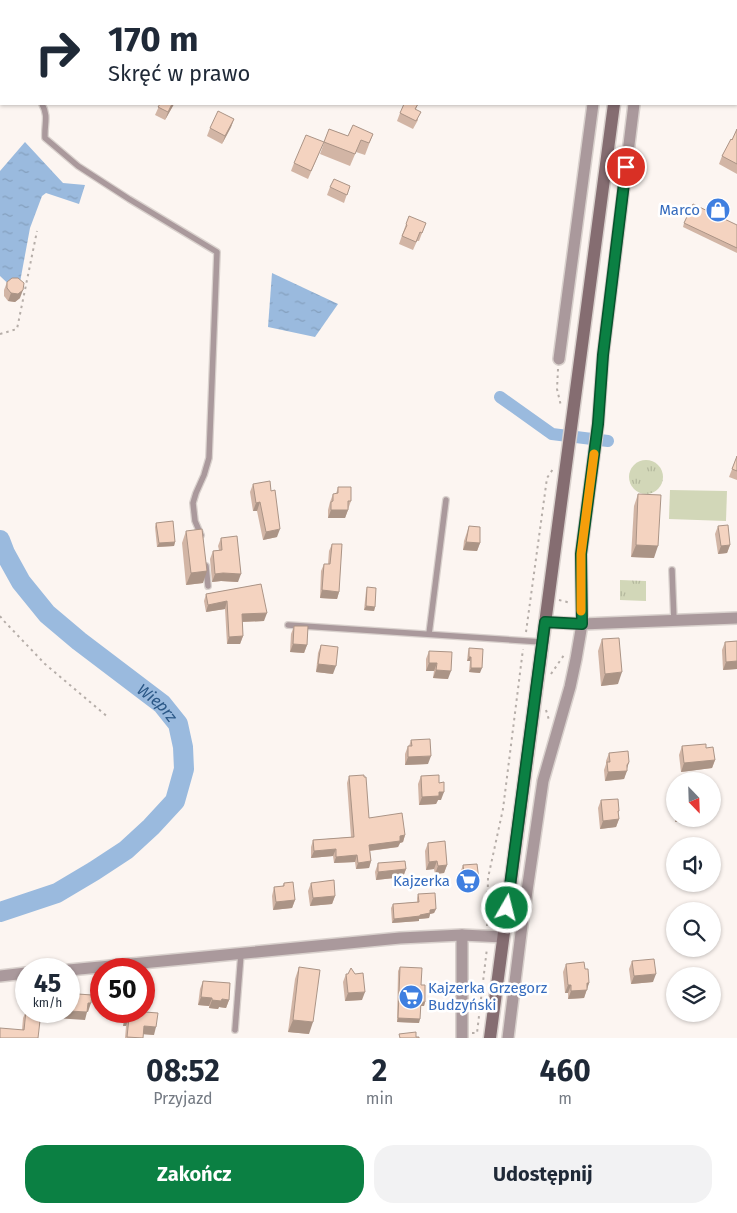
<!DOCTYPE html>
<html lang="pl">
<meta charset="utf-8">
<style>
body{margin:0;font-family:"Fira Sans",sans-serif;background:#f2f2f3;color:#1f2937;height:100vh;display:flex;flex-direction:column;font-size:19px;white-space:nowrap}
*{box-sizing:border-box;margin:0}
p{font-size:16px;color:#747a83}
.icon{flex:none;width:28px;height:28px;fill:none;stroke:currentColor;stroke-width:2;stroke-linecap:round;stroke-linejoin:round}
.map{position:relative;height:1038px;overflow:hidden}
.details{display:flex;flex-direction:column;background:#fff;flex:1}
.details>*{flex:none}
.banner{position:absolute;left:0px;top:0px;width:738px;height:105px;box-shadow:0 1px 4px #0004;background:#fff;color:#1f2937;overflow:hidden}
.needle{width:32px;rotate:157deg}
.tools{position:absolute;left:666px;top:772px;display:grid;gap:10px}
.tools a{display:grid;place-items:center;width:55px;height:55px;border-radius:50%;background:#fff;box-shadow:0 1px 4px #0004;font-size:25px}
.speed{position:absolute;left:15px;top:958px;display:flex;gap:10px;font-size:25px;font-weight:700;text-align:center}
.speed>*{display:grid;place-content:center;width:65px;height:65px;border-radius:50%;background:#fff;box-shadow:0 1px 4px #0004;line-height:1}
.speed small{font-size:12px;font-weight:400}
.speed .limit{border:8px solid #d22;background:#fff;color:#111}
.pin{position:absolute;display:grid;place-items:center;width:42px;height:42px;color:#fff;margin:-21px;border:2px solid #fff;border-radius:50%;box-shadow:0 1px 5px #0007}
.me{position:absolute;width:55px;margin:-28px;rotate:8deg;stroke-linejoin:round;filter:drop-shadow(0 0 4px #0008)}
.turn{display:flex;align-items:center;gap:18px;height:105px;padding:0 25px;font-size:22px}
.turn .icon{width:65px;height:65px;stroke-width:2.5}
.turn b{display:block;font-size:35px;line-height:42px}
.eta{display:flex;justify-content:space-evenly;align-items:center;height:85px;text-align:center}
.eta b{font-size:30px;font-weight:700;line-height:35px}
.action{display:flex;gap:10px;margin-top:auto;padding:10px 25px}
.action a{flex:1;height:58px;border-radius:20px;background:#0b8043;color:#fff;font-size:20px;font-weight:700;line-height:58px;text-align:center}
.action a+a{background:#f2f2f3;color:#1f2937}
.map>svg:first-child{display:block}
</style>
<div class="map">
<svg width="737" height="1038" viewBox="0 0 737 1038">
<defs>
<pattern id="park-tufts" width="24" height="20" patternUnits="userSpaceOnUse" patternTransform="scale(1.25)"><rect width="24" height="20" fill="#d2d7b8"/><path d="M3 7l-1-3M5 7V3M7 7l1-3M15 17l-1-3M17 17v-4M19 17l1-3" fill="none" stroke="#b4b89d"/></pattern>
<pattern id="water-ripples" width="26" height="14" patternUnits="userSpaceOnUse" patternTransform="scale(1.25)"><rect width="26" height="14" fill="#9abade"/><path d="M2 4q2-2 4 0t4 0M15 11q2-2 4 0t4 0" fill="none" stroke="#849fbd"/></pattern>
</defs>
<rect width="100%" height="100%" fill="#fcf5f1"/>
<g fill="url(#park-tufts)">
<circle cx="646" cy="477" r="17"/>
<polygon points="620,580 646,581 646,601 620,600"/>
</g>
<polygon fill="#d2d7b8" points="670,490 727,491 726,521 669,519"/>
<g fill="url(#water-ripples)">
<polygon points="25,142 63,183 85,185 79,204 46,193 42,196 30,228 18,293 0,276 0,171"/>
<polygon points="272,273 338,304 315,337 268,327"/>
</g>
<g fill="none" stroke-linecap="round" stroke-linejoin="round">
<polyline stroke="#9abade" stroke-width="12" points="500,397 552,434 608,441"/>
<path stroke="#9abade" stroke-width="20" id="s1" d="M0,540L5,553L21,582L47,614L79,641L162,704L178,724L183,747L184,769L175,801L151,827L126,850L94,871L57,893L0,912"/>
<defs>
<g id="service">
<polyline points="2,0 2,1"/>
<path d="M42,104C49,117 44,124 45,138L78,166L129,199L217,252L209,458L204,475L196,493L193,503L195,521L201,535"/>
<polyline points="206,566 208,586"/>
<polyline points="672,570 674,621"/>
<polyline points="288,625 542,642"/>
<polyline points="429,634 446,500"/>
<polyline points="235,1030 241,954"/>
</g>
<g id="minor">
<polyline points="607,1 607,0"/>
<polyline points="647,1 647,0"/>
<polyline points="559,359 593,104"/>
<polyline points="545,622 582,624 737,618"/>
<polyline points="462,935 462,1038"/>
<polyline points="69,970 400,938 462,935 503,937"/>
<polyline points="0,976 26,973"/>
<polyline points="508,1038 522,925 543,781 570,687 576,659 582,624 581,554 598,424 603,355 634,104"/>
</g>
<g id="secondary">
<polyline points="628,1 628,0"/>
<polyline points="490,1038 614,104"/>
</g>
</defs>
<use href="#service" stroke="#d9d1cd" stroke-width="8"/>
<use href="#minor" stroke="#d9d1cd" stroke-width="14"/>
<use href="#secondary" stroke="#d9d1cd" stroke-width="15"/>
<g stroke="#b6aea9" stroke-width="2" stroke-dasharray="2.5 4" stroke-linecap="butt">
<polyline points="0,334 17,329 37,231"/>
<polyline points="558,369 557,389 561,406"/>
<polyline points="559,600 571,603"/>
<polyline points="0,616 3,620 45,664 109,718"/>
<polyline points="526,632 547,478 553,469"/>
<polyline points="551,674 564,655"/>
<polyline points="546,710 549,720"/>
<polyline points="488,892 498,893"/>
<polyline points="487,926 488,878 503,809 523,649"/>
<polyline points="34,966 60,963"/>
<polyline points="472,1033 477,1033 487,948"/>
</g>
<use href="#service" stroke="#aa999c" stroke-width="5.5"/>
<use href="#minor" stroke="#aa999c" stroke-width="11"/>
<use href="#secondary" stroke="#856d71" stroke-width="12"/>
</g>
<g fill="#d2b5a5">
<polygon points="512,0 530,0 529,1 514,1"/>
<polygon points="160,104 174,104 165,120 155,115"/>
<polygon points="418,104 416,109 418,120 413,129 397,121 400,113"/>
<polygon points="234,119 231,127 222,144 207,136 210,128"/>
<polygon points="329,129 348,136 373,134 365,155 356,152 350,166 320,154"/>
<polygon points="737,129 737,174 719,164 722,156 732,140"/>
<polygon points="324,142 308,179 291,171 294,163"/>
<polygon points="330,187 347,194 344,203 327,195"/>
<polygon points="426,223 419,241 417,241 413,250 399,244 406,224"/>
<polygon points="684,223 737,225 737,253 683,227"/>
<polygon points="7,282 20,298 15,302 8,301 4,296 4,290"/>
<polygon points="737,456 737,480 729,477"/>
<polygon points="253,484 277,537 263,540 257,511 253,511 250,492"/>
<polygon points="338,487 351,501 345,518 328,518 328,510 330,502 333,494 336,494"/>
<polygon points="638,494 654,558 631,557 634,506"/>
<polygon points="156,523 175,542 174,546 157,547 155,527"/>
<polygon points="469,526 480,543 477,551 463,550 464,541"/>
<polygon points="718,526 730,545 727,553 718,554 715,534"/>
<polygon points="186,531 203,583 186,585 182,543"/>
<polygon points="221,538 238,582 221,581 212,582 210,559 213,551 219,550 218,546"/>
<polygon points="332,544 339,592 337,599 320,598 321,571 324,564 328,564 329,551"/>
<polygon points="261,584 264,621 242,622 243,636 240,644 227,644 225,609 206,612 204,601 206,594"/>
<polygon points="367,587 375,607 374,611 364,610 366,591"/>
<polygon points="294,626 307,645 304,653 290,652 291,634"/>
<polygon points="602,639 618,684 601,686 598,651"/>
<polygon points="737,641 737,669 723,670 722,650 725,642"/>
<polygon points="321,645 333,674 316,672 318,653"/>
<polygon points="469,648 480,673 469,672 470,661 467,661 468,652"/>
<polygon points="429,651 448,679 433,678 434,671 426,671 426,659"/>
<polygon points="411,740 428,764 405,765 405,754 408,746 409,746"/>
<polygon points="682,746 706,748 715,760 712,768 681,772 679,755"/>
<polygon points="609,753 629,762 624,779 605,781 604,770 606,764 606,761"/>
<polygon points="349,776 369,818 405,835 403,842 400,843 398,847 370,851 371,861 369,868 356,869 355,862 334,863 333,856 311,858 311,847 313,840 351,837 347,783"/>
<polygon points="421,776 439,783 441,800 438,800 436,804 419,805 418,784"/>
<polygon points="601,800 619,811 618,814 619,819 616,827 600,829 598,808"/>
<polygon points="428,843 447,865 444,873 435,874 434,869 426,870 425,851"/>
<polygon points="378,863 406,869 403,877 376,880 375,872"/>
<polygon points="463,865 476,889 462,890 460,873"/>
<polygon points="284,883 295,900 292,908 273,910 272,896 274,887 282,887"/>
<polygon points="311,883 335,896 332,904 310,906 308,891"/>
<polygon points="418,894 436,909 434,913 430,914 429,918 419,919 419,921 392,923 391,908 393,904 417,902 417,898"/>
<polygon points="673,914 675,914 675,936 672,937 670,922"/>
<polygon points="632,961 653,982 631,984 629,969"/>
<polygon points="566,964 585,969 589,983 584,998 568,999 568,993 565,993 563,972"/>
<polygon points="299,967 309,1034 288,1032 295,979"/>
<polygon points="400,967 421,985 425,1002 424,1006 421,1006 419,1023 397,1022 398,971"/>
<polygon points="346,974 362,1000 345,1001 343,982"/>
<polygon points="203,981 229,1000 226,1008 219,1007 218,1009 209,1008 209,1006 198,1005 200,989"/>
<polygon points="26,1011 38,1038 22,1030 23,1018"/>
<polygon points="126,1011 145,1012 154,1035 143,1034 143,1038 125,1038 126,1026 123,1026 124,1015"/>
</g>
<g fill="#ab9486">
<polygon points="172,104 174,104 165,120 168,112"/>
<polygon points="234,119 231,127 222,144 225,136"/>
<polygon points="23,290 20,298 15,302 8,301 11,293"/>
<polygon points="260,502 257,511 253,511 256,503"/>
<polygon points="331,510 348,510 345,518 328,518"/>
<polygon points="280,529 277,537 263,540 266,532"/>
<polygon points="175,542 174,546 157,547 159,543"/>
<polygon points="466,542 480,543 477,551 463,550"/>
<polygon points="636,545 658,546 654,558 631,557"/>
<polygon points="730,545 727,553 718,554 721,546"/>
<polygon points="207,571 203,583 186,585 191,573"/>
<polygon points="223,573 241,574 238,582 221,581 212,582 215,574"/>
<polygon points="322,590 339,592 337,599 320,598"/>
<polygon points="227,601 225,609 206,612 208,605"/>
<polygon points="366,606 375,607 374,611 364,610"/>
<polygon points="267,613 264,621 239,622 242,614"/>
<polygon points="243,636 240,644 227,644 229,637"/>
<polygon points="293,644 307,645 304,653 290,652"/>
<polygon points="469,657 471,657 470,661 467,661"/>
<polygon points="737,661 737,669 723,670 726,662"/>
<polygon points="429,663 437,663 434,671 426,671"/>
<polygon points="318,664 336,666 333,674 316,672"/>
<polygon points="471,668 482,668 480,673 469,672"/>
<polygon points="436,670 451,671 448,679 433,678"/>
<polygon points="622,672 618,684 601,686 605,674"/>
<polygon points="431,756 428,764 405,765 408,757"/>
<polygon points="715,760 712,768 681,772 684,763"/>
<polygon points="629,762 626,771 627,771 624,779 605,781 608,772 627,765"/>
<polygon points="439,792 444,792 441,800 438,800 436,804 419,805 422,797"/>
<polygon points="619,819 616,827 600,829 603,821"/>
<polygon points="676,819 702,819 675,822"/>
<polygon points="405,835 403,842 400,843 398,847 367,851 369,845"/>
<polygon points="336,849 333,856 311,858 314,851"/>
<polygon points="357,855 355,862 334,863 336,857"/>
<polygon points="371,861 369,868 356,869 358,863"/>
<polygon points="437,861 434,869 426,870 429,862"/>
<polygon points="447,865 444,873 435,874 438,866"/>
<polygon points="406,869 403,877 376,880 378,872"/>
<polygon points="479,880 476,889 462,890 465,882"/>
<polygon points="335,896 332,904 310,906 313,898"/>
<polygon points="295,900 292,908 273,910 276,902"/>
<polygon points="436,909 434,913 430,914 429,918 419,919 419,921 392,923 394,919 420,915 430,910"/>
<polygon points="675,929 675,936 672,937"/>
<polygon points="656,974 653,982 631,984 634,976"/>
<polygon points="587,983 589,983 584,998 568,999 571,991"/>
<polygon points="568,985 571,985 568,993 565,993"/>
<polygon points="365,992 362,1000 345,1001 348,993"/>
<polygon points="201,997 212,998 209,1006 198,1005"/>
<polygon points="222,999 229,1000 226,1008 219,1007 218,1009 209,1008 212,1000"/>
<polygon points="421,1002 425,1002 424,1006 419,1006"/>
<polygon points="88,1003 91,1003 88,1012 85,1011"/>
<polygon points="57,1011 69,1011 87,1012 85,1020 55,1018"/>
<polygon points="126,1018 129,1018 126,1026 123,1026"/>
<polygon points="398,1018 420,1019 419,1023 397,1022"/>
<polygon points="293,1020 313,1022 309,1034 288,1032"/>
<polygon points="144,1026 156,1027 154,1035 141,1034"/>
</g>
<g fill="#f4d3c0" stroke="#ab9486">
<polygon points="521,0 529,0 529,1 523,1"/>
<polygon points="160,104 172,104 168,112 158,107"/>
<polygon points="404,104 418,104 415,109 421,112 416,121 400,113"/>
<polygon points="218,111 234,119 225,136 210,128"/>
<polygon points="353,125 373,134 369,143 361,140 355,154 324,142 329,129 348,136"/>
<polygon points="737,129 737,164 722,156 731,139 732,140"/>
<polygon points="306,135 324,142 311,171 294,163"/>
<polygon points="334,179 350,186 347,195 330,187"/>
<polygon points="693,204 737,225 737,248 684,223"/>
<polygon points="409,216 426,223 422,233 420,232 416,242 402,236 407,225 406,224"/>
<polygon points="12,278 18,278 24,283 23,290 18,294 11,293 7,288 7,282"/>
<polygon points="737,456 737,471 732,469"/>
<polygon points="270,481 271,491 275,490 280,529 266,532 260,502 256,503 253,484"/>
<polygon points="338,487 351,487 351,501 348,501 348,510 331,510 331,502 333,501 333,494 338,493"/>
<polygon points="638,494 661,495 658,546 636,545"/>
<polygon points="173,521 175,542 159,543 156,523"/>
<polygon points="728,525 730,545 721,546 718,526"/>
<polygon points="469,526 480,527 480,543 466,542"/>
<polygon points="202,529 207,571 191,573 186,531"/>
<polygon points="237,536 241,574 223,573 215,574 213,551 222,550 221,538"/>
<polygon points="332,544 342,544 339,592 322,590 324,564 330,564"/>
<polygon points="261,584 267,613 242,614 243,636 229,637 227,601 208,605 206,594"/>
<polygon points="367,587 376,588 375,607 366,606"/>
<polygon points="294,626 308,626 307,645 293,644"/>
<polygon points="619,638 622,672 605,674 602,639"/>
<polygon points="737,641 737,661 726,662 725,642"/>
<polygon points="321,645 338,647 336,666 318,664"/>
<polygon points="469,648 483,649 482,668 471,668 471,657 469,657"/>
<polygon points="429,651 452,652 451,671 436,670 437,663 429,663"/>
<polygon points="430,739 431,756 408,757 408,746 412,746 411,740"/>
<polygon points="706,744 706,748 713,747 715,760 684,763 682,746"/>
<polygon points="628,751 629,762 627,765 627,771 608,772 607,762 610,762 609,753"/>
<polygon points="364,775 364,777 366,777 369,818 402,813 405,835 400,836 400,841 369,845 371,861 358,863 357,855 336,857 336,849 314,851 313,840 354,837 349,776"/>
<polygon points="439,775 439,783 444,782 444,792 439,792 439,796 422,797 421,776"/>
<polygon points="618,799 619,811 618,811 619,819 603,821 601,800"/>
<polygon points="445,841 447,865 438,866 437,861 429,862 428,843"/>
<polygon points="405,861 406,869 378,872 378,863"/>
<polygon points="477,864 479,880 465,882 463,865"/>
<polygon points="334,880 335,896 313,898 311,883"/>
<polygon points="293,882 295,900 276,902 274,887 284,886 284,883"/>
<polygon points="435,893 436,909 430,910 430,913 420,915 420,916 394,919 393,904 419,902 418,894"/>
<polygon points="673,914 675,914 675,929"/>
<polygon points="654,959 656,974 634,976 632,961"/>
<polygon points="584,962 585,969 588,969 589,983 587,983 587,990 571,991 571,985 568,985 566,964"/>
<polygon points="299,967 320,970 313,1022 293,1020"/>
<polygon points="400,967 422,968 421,985 425,985 425,1002 421,1002 420,1019 398,1018"/>
<polygon points="351,968 355,974 363,973 365,992 348,993 346,974 348,974"/>
<polygon points="203,981 230,983 229,1000 222,999 221,1001 212,1000 212,998 201,997"/>
<polygon points="78,994 92,995 91,1003 88,1003 87,1012 69,1011 69,996 78,997"/>
<polygon points="144,1008 146,1008 145,1012 158,1013 156,1027 144,1026 143,1038 127,1037 129,1018 126,1018 127,1011 144,1011"/>
<polygon points="26,1011 41,1012 38,1038 0,1038 0,1028 24,1030"/>
<polygon points="416,1032 416,1037 419,1037 419,1038 400,1038 399,1034"/>
</g>
<g fill="none" stroke-linecap="round" stroke-linejoin="round">
<defs>
<polyline id="route" points="507,908 545,622 582,624 581,554 598,424 603,355 626,167"/>
</defs>
<use href="#route" stroke="#07532c" stroke-width="12"/>
<use href="#route" stroke="#0b8043" stroke-width="9"/>
<polyline stroke="#f59e0b" stroke-width="9" points="581,611 581,554 594,454"/>
</g>
<defs>
<symbol id="shop-disc" viewBox="-11 -11 22 22"><circle r="9.5" fill="#3f7fe0" stroke="#fff"/><path d="M-5-2.5h2.3a2.7 3.5 0 0 1 5.4 0H5L5.5 6h-11ZM-1.5-2.5h3a1.5 2.3 0 0 0-3 0Z" fill="#fff"/></symbol>
<symbol id="supermarket-disc" viewBox="-11 -11 22 22"><circle r="9.5" fill="#3f7fe0" stroke="#fff"/><path d="M-6-5.5h2.5l.6 2H6L4.5 2H-2.5L-4.4-4H-6ZM-1.5 3.2a1.3 1.3 0 1 0 .1 0ZM3 3.2a1.3 1.3 0 1 0 .1 0Z" fill="#fff"/></symbol>
</defs>
<g fill-rule="evenodd">
<use href="#shop-disc" x="704" y="196" width="28" height="28"/>
<use href="#supermarket-disc" x="454" y="867" width="28" height="28"/>
<use href="#supermarket-disc" x="397" y="983" width="28" height="28"/>
</g>
<g text-anchor="middle" dominant-baseline="central" stroke-width="5" stroke-linejoin="round" paint-order="stroke">
<g font-size="15" fill="#366cbe" stroke="#fff" text-anchor="end">
<text x="700" y="210">Marco</text>
<text x="450" y="881">Kajzerka</text>
<text x="428" y="988" text-anchor="start">Kajzerka Grzegorz<tspan x="428" dy="17">Budzyński</tspan></text>
</g>
<g font-size="16" font-style="italic" fill="#2b5887" stroke="#fff">
<text stroke="none"><textPath href="#s1" startOffset="230">Wieprz</textPath></text>
</g>
</g>
</svg>
<div class="tools">
<a><svg class="needle" viewBox="-14 -14 28 28"><path d="M0-13l5 13h-10z" fill="#e53935"/><path d="M0 13l5-13h-10z" fill="#747a83"/></svg></a>
<a><svg class="icon" aria-label="sound" viewBox="0 0 24 24"><path d="M4 9h4l5-4v14l-5-4H4zM17 9q2 3 0 6"/></svg></a>
<a><svg class="icon" aria-label="search" viewBox="0 0 24 24"><circle cx="10" cy="10" r="6"/><path d="M15 15l6 6"/></svg></a>
<a><svg class="icon" aria-label="layers" viewBox="0 0 24 24"><path d="M12 4l9 5-9 5-9-5zM3 14l9 5 9-5"/></svg></a>
</div>
<div class="speed"><div>45<small>km/h</small></div><div class="limit">50</div></div>
<div class="pin" style="left:626px;top:167px;background:#d93025"><svg class="icon" aria-label="arrive" viewBox="0 0 24 24"><path d="M6 21V4h12l-3 4 3 4H6"/></svg></div>
<svg class="me" style="left:507px;top:908px" viewBox="-20 -20 40 40"><circle r="17" fill="#0b8043" stroke="#fff" stroke-width="3"/><path d="M0-11L8 9 0 5-8 9z" fill="#fff"/></svg>
<div class="banner">
<div class="turn"><svg class="icon" aria-label="right" viewBox="0 0 24 24"><path d="M7 20v-9h11M14 6l5 5-5 5"/></svg><div><b>170 m</b>Skręć w prawo</div></div>
</div>
</div>
<section class="details">
<div class="eta">
<div><b>08:52</b><p>Przyjazd</p></div>
<div><b>2</b><p>min</p></div>
<div><b>460</b><p>m</p></div>
</div>
<div class="action"><a>Zakończ</a><a>Udostępnij</a></div>
</section>
